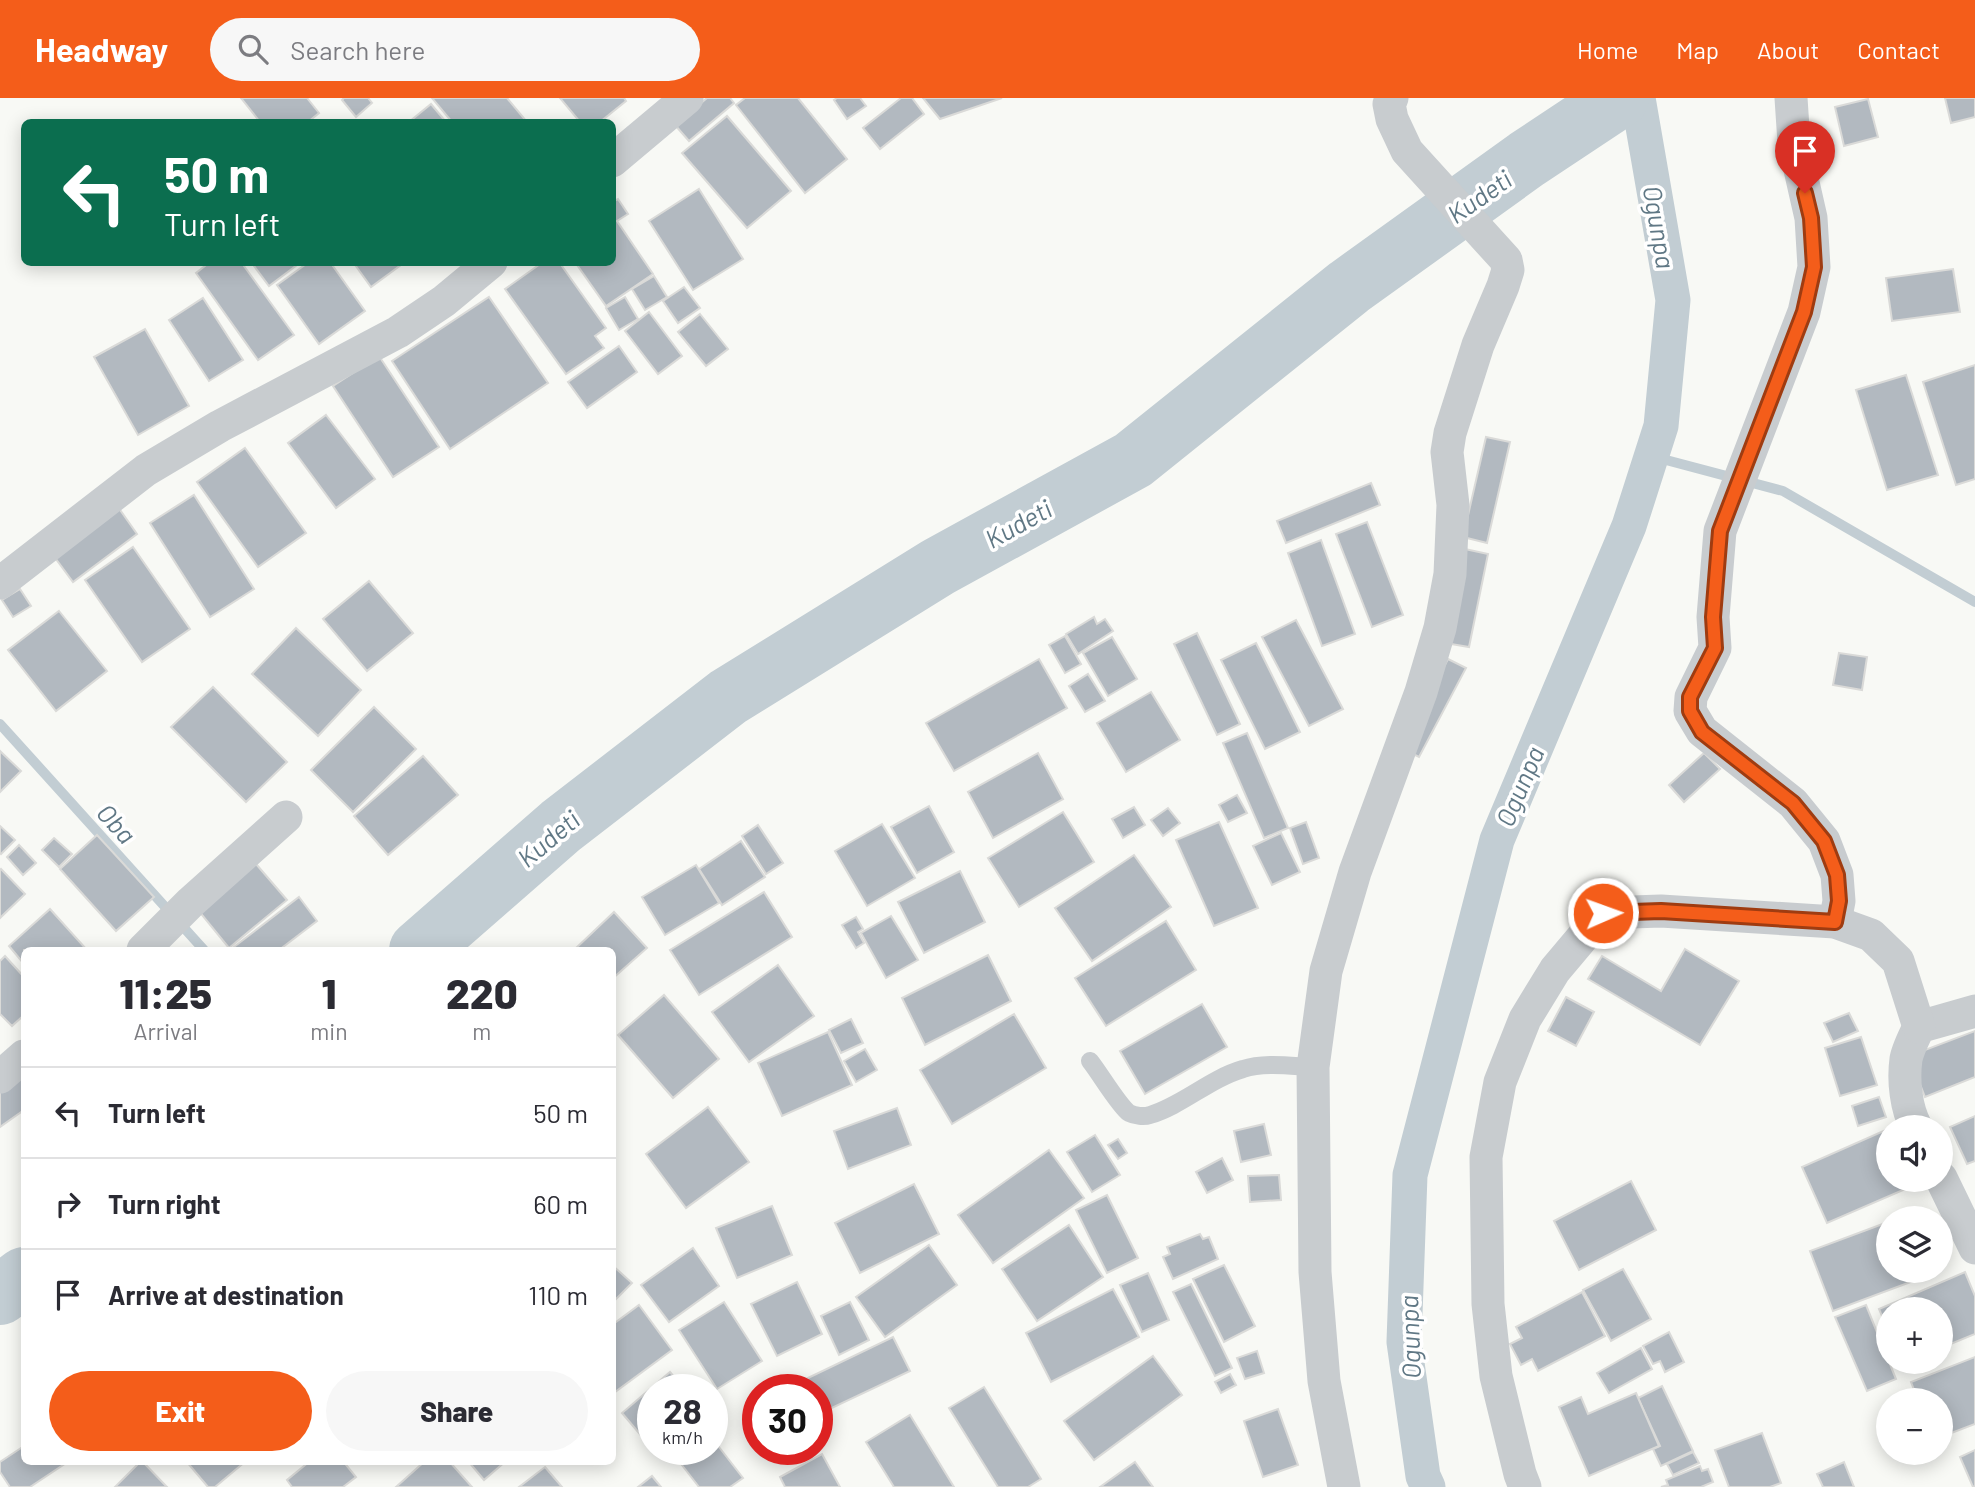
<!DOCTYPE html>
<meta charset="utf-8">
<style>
body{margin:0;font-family:Barlow,sans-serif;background:#f7f7f7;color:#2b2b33;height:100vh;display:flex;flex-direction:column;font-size:26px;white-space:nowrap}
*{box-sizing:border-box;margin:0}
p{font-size:23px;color:#7c7c81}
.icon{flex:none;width:38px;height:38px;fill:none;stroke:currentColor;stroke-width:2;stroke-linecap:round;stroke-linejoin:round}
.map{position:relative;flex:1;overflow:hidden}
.side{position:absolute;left:21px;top:849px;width:595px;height:518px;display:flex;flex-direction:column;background:#fff;border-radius:10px;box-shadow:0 4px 18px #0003}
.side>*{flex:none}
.guide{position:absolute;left:21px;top:21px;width:595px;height:147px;border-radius:10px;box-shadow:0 4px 18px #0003;background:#0b6e4f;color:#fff;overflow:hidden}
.fabs{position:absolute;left:1876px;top:1017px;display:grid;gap:14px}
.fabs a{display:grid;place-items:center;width:77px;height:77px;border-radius:50%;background:#fff;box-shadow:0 4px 18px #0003;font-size:35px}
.speed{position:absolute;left:637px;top:1276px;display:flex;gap:14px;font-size:35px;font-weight:700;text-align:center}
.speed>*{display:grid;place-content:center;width:91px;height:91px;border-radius:50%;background:#fff;box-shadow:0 4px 18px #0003;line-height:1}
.speed small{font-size:18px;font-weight:400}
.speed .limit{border:10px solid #d22;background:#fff;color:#111}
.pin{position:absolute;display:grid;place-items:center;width:60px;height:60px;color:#fff;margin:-72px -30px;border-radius:50% 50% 50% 0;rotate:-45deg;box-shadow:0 0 7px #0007}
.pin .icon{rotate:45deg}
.me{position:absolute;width:77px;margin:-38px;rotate:88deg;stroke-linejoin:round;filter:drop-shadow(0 0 5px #0008)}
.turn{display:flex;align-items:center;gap:24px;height:147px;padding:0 28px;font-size:32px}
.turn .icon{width:91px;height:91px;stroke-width:2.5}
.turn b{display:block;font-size:49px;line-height:60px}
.eta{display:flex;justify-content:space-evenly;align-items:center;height:119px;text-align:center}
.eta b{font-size:42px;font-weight:800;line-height:49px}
.action{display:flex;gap:14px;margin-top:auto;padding:14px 28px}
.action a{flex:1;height:80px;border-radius:42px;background:#f45d1a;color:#fff;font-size:28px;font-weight:800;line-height:80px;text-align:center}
.action a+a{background:#f7f7f7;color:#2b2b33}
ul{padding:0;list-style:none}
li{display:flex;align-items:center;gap:21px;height:91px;padding:0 28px;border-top:2px solid #e1e1e2}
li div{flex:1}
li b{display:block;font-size:26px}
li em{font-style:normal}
header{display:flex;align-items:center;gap:42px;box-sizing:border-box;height:98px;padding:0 35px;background:#f45d1a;color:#fff}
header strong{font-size:33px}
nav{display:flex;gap:38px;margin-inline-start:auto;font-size:24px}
.search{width:490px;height:63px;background:#f7f7f7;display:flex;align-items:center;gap:18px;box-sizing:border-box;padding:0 24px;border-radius:38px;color:#7c7c81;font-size:26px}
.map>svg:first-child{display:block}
</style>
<header>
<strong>Headway</strong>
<div class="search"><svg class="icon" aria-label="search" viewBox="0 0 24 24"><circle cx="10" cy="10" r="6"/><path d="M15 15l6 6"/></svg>Search here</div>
<nav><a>Home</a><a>Map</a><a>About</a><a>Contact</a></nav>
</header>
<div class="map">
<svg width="1975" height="1389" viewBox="0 0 1975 1389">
<rect width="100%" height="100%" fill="#f8f9f5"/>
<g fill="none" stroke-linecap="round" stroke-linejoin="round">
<g stroke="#c2cdd3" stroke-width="10">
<polyline points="1651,358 1783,393 1975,504"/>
<polyline points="0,626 204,852"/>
</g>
<polyline stroke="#c2cdd3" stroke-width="35" points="1428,1389 1423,1378 1404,1244 1410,1077 1497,742 1629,428 1661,328 1673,202 1638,0"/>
<g stroke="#c2cdd3" stroke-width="60">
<polyline points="419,852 561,728 728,599 938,469 1133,362 1349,189 1527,61 1619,0"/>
<polyline points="0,1197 24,1179"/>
</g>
</g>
<g fill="#b2b9c0" stroke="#dadad8" stroke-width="2">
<polygon points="241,0 307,0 319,15 308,24 260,24"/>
<polygon points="344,0 368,0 372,5 356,19 342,2"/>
<polygon points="432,0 507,0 527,24 452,24"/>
<polygon points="560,0 624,0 626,3 600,24 580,24"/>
<polygon points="707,0 730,0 734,5 689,43 675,27"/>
<polygon points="745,0 798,0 847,61 805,95 736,7"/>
<polygon points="837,0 860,0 866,8 847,21 834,2"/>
<polygon points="901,0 912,0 924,16 880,51 863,30"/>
<polygon points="923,0 1002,0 940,21"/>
<polygon points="1945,0 1975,0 1975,19 1951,25"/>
<polygon points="1868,1 1878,39 1844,48 1835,9"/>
<polygon points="431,6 446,24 409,24"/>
<polygon points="727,18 791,93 747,130 682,55"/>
<polygon points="699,91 743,161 693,192 649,123"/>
<polygon points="618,101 628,116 617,123 653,176 606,208 575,164 612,164 612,104"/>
<polygon points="210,164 241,164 294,237 258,262 196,175"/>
<polygon points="251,164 301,164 269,188"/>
<polygon points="309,164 330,164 365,213 319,246 277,187"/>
<polygon points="353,164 405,164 371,189"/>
<polygon points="543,164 559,164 606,230 595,238 604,250 566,276 505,191"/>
<polygon points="1953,171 1960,214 1892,223 1886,180"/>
<polygon points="654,178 667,199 645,212 632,191"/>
<polygon points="684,189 700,210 678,225 663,203"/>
<polygon points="489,199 548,285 450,351 392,263"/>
<polygon points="625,199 638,221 619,232 606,210"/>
<polygon points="203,200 243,262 209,283 169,222"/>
<polygon points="649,214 682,258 658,276 625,233"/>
<polygon points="700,216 728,251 706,268 678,234"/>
<polygon points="145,231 189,308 138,337 94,259"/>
<polygon points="619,248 637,274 587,310 568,284"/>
<polygon points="379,258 439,349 393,379 333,288"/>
<polygon points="1975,267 1975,381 1956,387 1923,284"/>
<polygon points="1906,277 1938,377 1887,392 1856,292"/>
<polygon points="326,317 375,381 336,410 288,345"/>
<polygon points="1486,339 1510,344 1487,445 1463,439"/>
<polygon points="245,350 306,435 258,469 197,384"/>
<polygon points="1371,385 1380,407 1286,445 1277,423"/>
<polygon points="194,397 254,491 210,519 150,425"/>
<polygon points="118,409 137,436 73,484 53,457"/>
<polygon points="1367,424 1403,517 1372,529 1336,436"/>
<polygon points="1321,442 1355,536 1322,548 1288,455"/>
<polygon points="133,449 190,531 142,564 85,482"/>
<polygon points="1465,451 1488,456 1469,549 1445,545"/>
<polygon points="369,483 413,535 367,573 323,521"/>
<polygon points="20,491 31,508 13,519 2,502"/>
<polygon points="59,513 107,573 56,613 8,552"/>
<polygon points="1094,519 1097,526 1105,521 1113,533 1078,556 1066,536"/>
<polygon points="1296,522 1343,611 1309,628 1262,539"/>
<polygon points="296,530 361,592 318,638 252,576"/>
<polygon points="1197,535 1240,626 1217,637 1174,546"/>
<polygon points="1065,538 1081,566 1065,575 1049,547"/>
<polygon points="1112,539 1137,581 1108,598 1083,555"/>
<polygon points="1256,545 1300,634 1265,651 1221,562"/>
<polygon points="1839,555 1867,559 1862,592 1833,587"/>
<polygon points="1039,561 1067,610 954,673 926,625"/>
<polygon points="1448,561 1466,570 1419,659 1401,650"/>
<polygon points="1088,576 1105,603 1085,614 1069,588"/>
<polygon points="213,589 287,664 246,704 171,629"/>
<polygon points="1151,594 1180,642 1126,674 1097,625"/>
<polygon points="374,609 416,651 353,714 311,672"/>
<polygon points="1247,635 1288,730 1264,740 1223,645"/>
<polygon points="0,653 21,673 0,694"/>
<polygon points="1038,655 1063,701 993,740 968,694"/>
<polygon points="1704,655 1720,671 1684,704 1669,687"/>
<polygon points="423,658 458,697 388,757 354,718"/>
<polygon points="1237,697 1247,715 1228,724 1219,707"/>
<polygon points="929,708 954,754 917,775 891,729"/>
<polygon points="1134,709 1145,727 1123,740 1112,721"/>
<polygon points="1168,710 1180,725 1163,738 1151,722"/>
<polygon points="1063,714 1094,764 1019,809 988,760"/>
<polygon points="1219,724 1258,810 1214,828 1176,742"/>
<polygon points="1306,724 1319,760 1303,766 1290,730"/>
<polygon points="882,726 915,780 867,808 835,753"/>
<polygon points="758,727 783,765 766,776 742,738"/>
<polygon points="0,728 15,742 1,756 0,755"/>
<polygon points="1281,735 1300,774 1272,787 1253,748"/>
<polygon points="97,737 154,799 116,833 60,771"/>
<polygon points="54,740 72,756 59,769 42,752"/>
<polygon points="741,743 765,779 722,807 699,771"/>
<polygon points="19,747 36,765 23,777 7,759"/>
<polygon points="1134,757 1171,809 1092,863 1055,810"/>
<polygon points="250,759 287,802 229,850 193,806"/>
<polygon points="696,767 719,805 665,837 642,799"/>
<polygon points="1,771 25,796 0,820 0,772"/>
<polygon points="960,773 985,824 924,855 898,804"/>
<polygon points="764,794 792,839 699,897 670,852"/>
<polygon points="299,799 317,823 279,852 230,852"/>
<polygon points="50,811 87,852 24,852 24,866 9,848"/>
<polygon points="614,814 647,850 612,881 612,852 574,852"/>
<polygon points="891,818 918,862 886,880 861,835"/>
<polygon points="856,819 863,831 858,834 864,845 856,850 842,827"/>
<polygon points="1166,823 1196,872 1106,928 1075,880"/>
<polygon points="1685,851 1739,883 1700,947 1588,881 1602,858 1661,893"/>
<polygon points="988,857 1011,903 925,947 902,900"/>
<polygon points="5,858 24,879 24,917 12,928 0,916 0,863"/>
<polygon points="778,867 814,918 749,964 712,914"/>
<polygon points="664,897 719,961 673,1000 618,937"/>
<polygon points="1566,899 1594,914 1576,948 1548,933"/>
<polygon points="1202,906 1227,949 1145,996 1120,953"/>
<polygon points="1849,915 1858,933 1833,944 1824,925"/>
<polygon points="1014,916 1046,970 952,1026 920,972"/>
<polygon points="851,921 863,945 841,955 829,932"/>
<polygon points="1975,933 1975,979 1925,999 1909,958"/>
<polygon points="828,934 852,987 782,1018 758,965"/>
<polygon points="1861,939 1877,987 1840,998 1825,950"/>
<polygon points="865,951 877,972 856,984 844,963"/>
<polygon points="24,971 24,1012 0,1029 0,988"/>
<polygon points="1879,999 1886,1019 1858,1028 1852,1008"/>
<polygon points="708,1009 749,1064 686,1110 646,1056"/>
<polygon points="897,1010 911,1047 848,1071 834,1033"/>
<polygon points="1975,1018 1975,1063 1967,1066 1950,1029"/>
<polygon points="1264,1026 1271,1057 1241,1064 1234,1033"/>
<polygon points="1888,1031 1888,1082 1915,1082 1917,1086 1827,1125 1802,1069"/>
<polygon points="1095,1037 1120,1077 1092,1094 1067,1054"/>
<polygon points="1118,1041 1127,1055 1118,1061 1108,1047"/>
<polygon points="1049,1052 1084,1100 993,1165 958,1117"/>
<polygon points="1222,1060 1233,1082 1207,1095 1196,1074"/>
<polygon points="1279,1077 1281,1102 1250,1104 1248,1078"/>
<polygon points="1631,1083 1656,1132 1579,1172 1554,1123"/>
<polygon points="914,1086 939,1136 860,1175 835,1125"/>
<polygon points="1107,1097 1138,1160 1107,1175 1076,1112"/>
<polygon points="772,1108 792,1157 737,1180 716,1130"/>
<polygon points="1917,1113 1920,1120 1898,1120"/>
<polygon points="1888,1124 1888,1172 1940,1173 1833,1213 1810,1153"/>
<polygon points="1069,1127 1103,1179 1037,1223 1002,1171"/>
<polygon points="1200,1136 1203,1141 1209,1139 1218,1161 1173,1181 1163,1159 1170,1156 1167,1149"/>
<polygon points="929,1147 957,1187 885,1239 856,1199"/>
<polygon points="693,1150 719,1188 669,1224 641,1187"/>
<polygon points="612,1167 632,1185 612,1205"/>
<polygon points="1224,1167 1255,1228 1224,1244 1193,1181"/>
<polygon points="1623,1171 1651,1221 1611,1243 1583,1192"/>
<polygon points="1965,1174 1975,1198 1975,1236 1941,1250 1941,1211 1888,1211 1888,1232 1879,1211"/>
<polygon points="1148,1175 1169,1222 1142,1234 1120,1187"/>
<polygon points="797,1184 822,1236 777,1258 751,1206"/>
<polygon points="1191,1186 1232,1270 1215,1278 1173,1194"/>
<polygon points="1113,1191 1139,1239 1051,1284 1026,1235"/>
<polygon points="1582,1194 1605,1238 1538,1273 1532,1261 1521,1267 1510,1246 1522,1240 1516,1229"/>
<polygon points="724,1204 762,1263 717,1291 679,1232"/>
<polygon points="850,1204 869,1242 839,1257 821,1218"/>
<polygon points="639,1207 672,1252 615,1294 612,1290 612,1227"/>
<polygon points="1866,1207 1896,1281 1867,1293 1835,1219"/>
<polygon points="1669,1234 1684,1264 1665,1274 1660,1263 1653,1266 1643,1248"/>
<polygon points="893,1239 910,1273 817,1317 817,1292 783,1292"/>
<polygon points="1641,1250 1652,1271 1609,1295 1597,1275"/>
<polygon points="1257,1253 1264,1275 1245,1281 1237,1260"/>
<polygon points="1153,1258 1182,1297 1094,1362 1064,1323"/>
<polygon points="1975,1259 1975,1326 1941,1339 1941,1302 1918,1302 1911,1284"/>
<polygon points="670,1274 685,1292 653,1292 653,1351 661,1351 656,1355 622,1315"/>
<polygon points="1230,1276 1236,1287 1221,1295 1215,1284"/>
<polygon points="1662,1288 1693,1353 1661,1368 1653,1351 1660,1348 1638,1300"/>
<polygon points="984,1289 1041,1381 1028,1389 998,1389 949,1310"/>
<polygon points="1636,1295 1659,1348 1589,1378 1559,1309 1581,1299 1588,1316"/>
<polygon points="758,1304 758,1322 751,1307"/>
<polygon points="1278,1311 1298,1367 1263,1379 1244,1323"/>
<polygon points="910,1317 954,1389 894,1389 866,1344"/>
<polygon points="1762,1335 1781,1385 1770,1389 1729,1389 1715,1352"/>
<polygon points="712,1340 743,1380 730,1389 699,1389 671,1353 712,1351"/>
<polygon points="24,1348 24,1363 64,1363 66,1365 30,1389 10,1389 0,1374 0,1364"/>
<polygon points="1975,1352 1975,1388 1973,1389 1960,1359"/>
<polygon points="1693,1354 1699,1365 1673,1377 1667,1366"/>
<polygon points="822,1356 840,1389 785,1389 780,1379"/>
<polygon points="142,1363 167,1389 115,1389 141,1363"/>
<polygon points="186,1363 246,1363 215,1389 208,1389"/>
<polygon points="310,1363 343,1363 356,1379 343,1389 292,1389 287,1382"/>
<polygon points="425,1363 449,1363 472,1389 396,1389"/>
<polygon points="468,1363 506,1363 484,1382"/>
<polygon points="1135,1364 1153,1389 1100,1389"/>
<polygon points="1844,1364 1854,1389 1823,1389 1817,1376"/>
<polygon points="1700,1368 1702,1373 1708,1371 1713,1384 1701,1389 1661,1389 1668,1387 1666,1382"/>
<polygon points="545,1369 562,1389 519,1389"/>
<polygon points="652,1378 661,1389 638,1389"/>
</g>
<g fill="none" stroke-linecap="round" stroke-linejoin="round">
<path stroke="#c8cccf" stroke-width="18" d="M1090,963C1099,974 1119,1008 1129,1015C1135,1018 1144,1019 1150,1017C1183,1007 1209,981 1243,971C1264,964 1291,968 1313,969"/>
<g stroke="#c8cccf" stroke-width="33">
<polyline points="1791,0 1794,45 1811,120 1814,169 1804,214 1720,433 1713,519 1715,550 1691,599 1690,613 1702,633 1793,705 1824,743 1837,777 1839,803 1835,824"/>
<polyline points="612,63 687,0"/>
<polyline points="0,485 146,372 220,328 398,234 444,203 491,164"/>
<polyline points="143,852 191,804 286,719"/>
<polyline points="0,979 24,958"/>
<path d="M1916,1029C1906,1010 1903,983 1906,961C1908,951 1914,939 1919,929L1975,913"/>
<polyline points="1941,1080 1975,1150"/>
<polyline points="1344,1389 1324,1283 1315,1174 1313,969 1326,873 1355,774 1421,594 1440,530 1450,476 1453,407 1447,354 1450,335 1478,247 1503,188 1508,172 1506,162 1407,53 1392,21 1389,6 1392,0"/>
<polyline points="1525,1389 1520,1376 1496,1278 1488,1206 1486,1059 1500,984 1525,921 1555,872 1603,815 1661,813 1835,824 1871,837 1898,863 1919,929"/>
</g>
</g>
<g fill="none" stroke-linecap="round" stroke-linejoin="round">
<defs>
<polyline id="route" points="1603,815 1661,813 1835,824 1839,803 1837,777 1824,743 1793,705 1702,634 1690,613 1690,599 1715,550 1713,519 1720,433 1804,214 1814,169 1811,120 1805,95"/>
</defs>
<use href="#route" stroke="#9f3c11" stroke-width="18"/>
<use href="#route" stroke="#f45d1a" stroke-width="12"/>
</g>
<g text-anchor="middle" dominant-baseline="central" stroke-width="7" stroke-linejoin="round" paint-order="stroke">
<g font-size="26" font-style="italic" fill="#607885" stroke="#fff">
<text transform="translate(1479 98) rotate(-35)">Kudeti</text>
<text transform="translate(1660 129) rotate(80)">Ogunpa</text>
<text transform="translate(1018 425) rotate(-29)">Kudeti</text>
<text transform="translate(1519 688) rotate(-67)">Ogunpa</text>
<text transform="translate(117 725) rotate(48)">Oba</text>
<text transform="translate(548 740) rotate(-40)">Kudeti</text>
<text transform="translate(1409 1239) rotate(-92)">Ogunpa</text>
</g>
</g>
</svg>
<div class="fabs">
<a><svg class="icon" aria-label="sound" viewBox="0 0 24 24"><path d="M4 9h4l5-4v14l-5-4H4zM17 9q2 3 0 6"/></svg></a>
<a><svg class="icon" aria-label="layers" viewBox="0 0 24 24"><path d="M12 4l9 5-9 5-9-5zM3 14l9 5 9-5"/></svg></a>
<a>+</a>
<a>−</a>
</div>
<div class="speed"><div>28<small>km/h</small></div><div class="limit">30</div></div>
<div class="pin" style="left:1805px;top:95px;background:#d93025"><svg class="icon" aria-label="arrive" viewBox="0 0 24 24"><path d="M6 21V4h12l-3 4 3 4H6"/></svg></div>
<svg class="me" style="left:1603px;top:815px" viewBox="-20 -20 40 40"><circle r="17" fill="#f45d1a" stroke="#fff" stroke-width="3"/><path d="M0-11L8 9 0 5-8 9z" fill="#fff"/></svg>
<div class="guide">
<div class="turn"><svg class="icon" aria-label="left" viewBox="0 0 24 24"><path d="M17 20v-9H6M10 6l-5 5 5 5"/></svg><div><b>50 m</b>Turn left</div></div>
</div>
<section class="side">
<div class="eta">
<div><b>11:25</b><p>Arrival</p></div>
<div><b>1</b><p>min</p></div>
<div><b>220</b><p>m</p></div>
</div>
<ul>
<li><svg class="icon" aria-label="left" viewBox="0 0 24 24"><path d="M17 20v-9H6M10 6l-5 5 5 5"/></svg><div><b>Turn left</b></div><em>50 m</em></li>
<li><svg class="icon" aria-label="right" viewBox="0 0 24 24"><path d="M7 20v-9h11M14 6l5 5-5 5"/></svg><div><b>Turn right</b></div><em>60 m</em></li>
<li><svg class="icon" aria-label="arrive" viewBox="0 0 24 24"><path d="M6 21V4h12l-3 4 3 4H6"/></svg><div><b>Arrive at destination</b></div><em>110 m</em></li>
</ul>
<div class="action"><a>Exit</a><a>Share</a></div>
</section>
</div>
